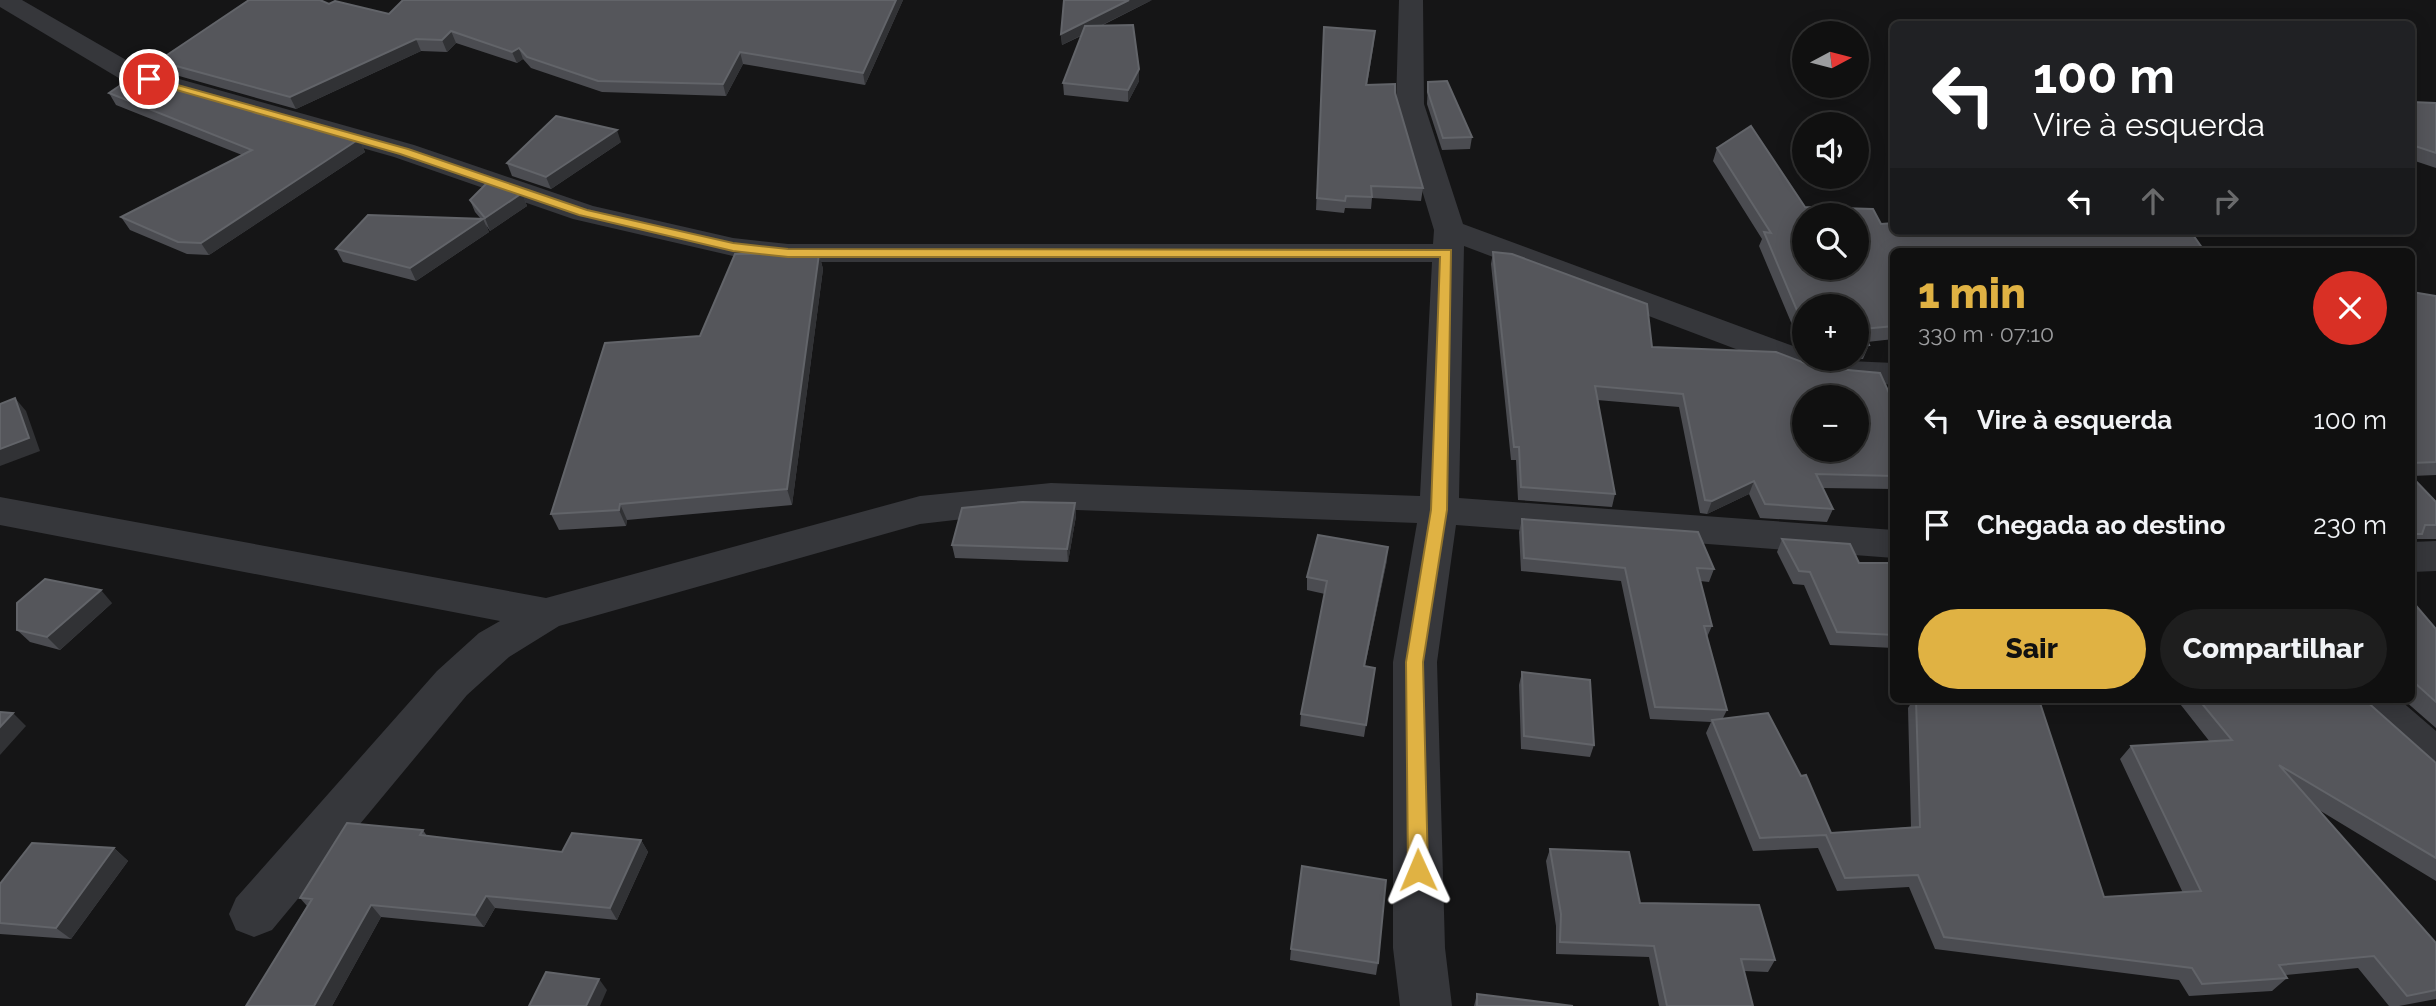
<!DOCTYPE html>
<html lang="pt">
<meta charset="utf-8">
<style>
body{margin:0;font-family:Raleway,sans-serif;background:#1e1e1e;color:#f1f3f6;height:100vh;display:flex;flex-direction:column;font-size:26px;white-space:nowrap}
*{box-sizing:border-box;margin:0}
p{font-size:23px;color:#9c9d9f}
.icon{flex:none;width:38px;height:38px;fill:none;stroke:currentColor;stroke-width:2;stroke-linecap:round;stroke-linejoin:round}
.map{position:relative;flex:1;overflow:hidden}
.drawer{position:absolute;left:1890px;top:248px;width:525px;height:455px;display:flex;flex-direction:column;background:#101010;border-radius:10px;box-shadow:0 4px 18px #0003,0 0 0 2px #303030}
.drawer>*{flex:none}
.hud{position:absolute;left:1890px;top:21px;width:525px;height:214px;border-radius:10px;box-shadow:0 4px 18px #0003,0 0 0 2px #303030;background:#202124;color:#fff;overflow:hidden}
.needle{width:46px;rotate:83deg}
.controls{position:absolute;left:1792px;top:21px;display:grid;gap:14px}
.controls a{display:grid;place-items:center;width:77px;height:77px;border-radius:50%;background:#101010;box-shadow:0 4px 18px #0003,0 0 0 2px #303030;font-size:35px}
.pin{position:absolute;display:grid;place-items:center;width:60px;height:60px;color:#fff;margin:-30px;border:4px solid #fff;border-radius:50%;box-shadow:0 2px 7px #0007}
.me{position:absolute;width:77px;margin:-38px;rotate:359deg;stroke-linejoin:round;filter:drop-shadow(0 0 5px #0008)}
.turn{display:flex;align-items:center;gap:24px;height:147px;padding:0 28px;font-size:32px}
.turn .icon{width:91px;height:91px;stroke-width:2.5}
.turn b{display:block;font-size:49px;line-height:60px}
.lanes{display:flex;align-items:center;height:66px;padding:0 28px;background:#0003;justify-content:center;gap:35px;direction:ltr}
.lanes .off{opacity:.35}
.round{display:grid;place-items:center;flex:none;width:74px;height:74px;border-radius:37px;background:#1e1e1e}
.headline{display:flex;align-items:center;justify-content:space-between;height:119px;padding:0 28px}
h1{font-size:42px;font-weight:800;line-height:52px;color:#e0b243}
.cta{display:flex;gap:14px;margin-top:auto;padding:14px 28px}
.cta a{flex:1;height:80px;border-radius:42px;background:#e0b243;color:#111;font-size:28px;font-weight:800;line-height:80px;text-align:center}
.cta a+a{background:#1e1e1e;color:#f1f3f6}
ul{padding:0;list-style:none}
li{display:flex;align-items:center;gap:21px;height:105px;padding:0 28px}
li div{flex:1}
li b{display:block;font-size:26px}
li em{font-style:normal}
.map>svg:first-child{display:block}
</style>
<div class="map">
<svg width="2436" height="1006" viewBox="0 0 2436 1006">
<rect width="100%" height="100%" fill="#151516"/>
<g fill="none" stroke-linecap="round" stroke-linejoin="round">
<g fill="#36373b" fill-rule="evenodd">
<polygon points="0,0 22,0 140,68 414,145 593,206 733,238 788,244 1433,244 1434,230 1396,104 1399,0 1423,0 1424,104 1463,224 1804,350 1804,359 1894,363 1894,385 1810,377 1464,246 1459,498 1894,530 1894,558 1456,525 1437,662 1445,948 1452,1006 1400,1006 1393,948 1393,662 1417,523 1051,509 920,524 559,626 509,657 467,695 272,930 254,937 236,930 229,914 236,898 437,671 479,633 500,621 0,525 0,497 546,598 920,496 1051,483 1420,496 1432,262 788,262 733,256 573,219 394,157 122,80 0,7"/>
<polygon points="2436,541 2436,571 2412,572 2412,542"/>
<polygon points="2348,700 2400,700 2436,731 2436,778 2420,773 2354,713"/>
</g>
</g>
<g fill="#4b4c51">
<polygon points="903,0 865,85 743,64 726,96 602,92 531,68 523,59 517,63 456,43 447,52 421,51 296,109 165,72 158,61 329,4 389,14"/>
<polygon points="1152,0 1101,26 1139,69 1139,81 1128,102 1064,95 1063,83 1081,36 1062,45 1061,34"/>
<polygon points="1324,27 1374,42 1367,85 1395,93 1423,188 1421,201 1372,198 1371,209 1345,208 1344,213 1316,210"/>
<polygon points="1428,82 1472,137 1470,149 1442,150 1427,104"/>
<polygon points="109,93 261,115 359,139 365,152 209,255 187,254 130,230 121,217 242,155 116,105"/>
<polygon points="2412,102 2436,103 2436,168 2412,160"/>
<polygon points="621,142 551,189 512,176 507,163"/>
<polygon points="1717,148 1805,207 1881,224 1894,252 1894,339 1867,342 1869,345 1863,359 1857,359 1857,306 1804,306 1804,348 1801,346 1759,246 1762,239 1713,161"/>
<polygon points="522,193 527,206 490,231 486,225 489,232 416,281 343,262 336,249 481,219 475,212 470,200"/>
<polygon points="1493,252 1652,347 1894,404 1894,489 1822,488 1833,509 1827,522 1760,518 1749,494 1707,514 1700,513 1679,407 1597,400 1615,494 1612,507 1518,500 1516,460 1511,460 1491,264"/>
<polygon points="819,254 823,269 792,505 627,520 626,526 559,530 551,514 700,336"/>
<polygon points="2412,292 2436,296 2436,475 2412,476"/>
<polygon points="2412,477 2436,502 2436,539 2417,539 2412,545"/>
<polygon points="1075,503 1076,516 1068,562 955,558 952,545"/>
<polygon points="1522,519 1714,569 1709,582 1700,581 1712,626 1707,637 1727,710 1723,718 1831,833 1911,827 1908,708 1913,700 2039,700 2104,897 2183,893 2120,759 2131,746 2210,742 2177,700 2365,700 2436,763 2436,881 2319,810 2436,943 2436,999 2399,1006 2389,1006 2358,968 2285,975 2287,978 2272,991 2189,996 2179,980 1935,949 1909,887 1837,891 1818,848 1753,851 1706,733 1711,722 1650,719 1621,581 1521,571 1519,532"/>
<polygon points="1782,539 1859,563 1894,563 1894,648 1830,645 1804,585 1793,584 1777,552"/>
<polygon points="1387,560 1365,666 1375,668 1364,737 1300,726 1301,714 1325,594 1307,590 1307,577"/>
<polygon points="2412,601 2436,629 2436,728 2404,700 2412,700"/>
<polygon points="112,603 60,650 30,642 17,630"/>
<polygon points="1522,672 1594,745 1590,757 1521,749 1519,685"/>
<polygon points="423,830 427,836 562,852 641,840 648,852 617,920 495,908 484,927 381,917 332,1006 246,1006 307,906 300,898"/>
<polygon points="114,848 128,861 71,939 0,934 0,884"/>
<polygon points="1550,849 1640,903 1775,960 1768,972 1744,971 1753,1006 1659,1006 1649,957 1556,954 1556,926 1546,861"/>
<polygon points="1291,949 1378,963 1376,975 1290,960"/>
<polygon points="1477,994 1573,1006 1474,1006"/>
</g>
<g fill="#313235">
<polygon points="896,0 903,0 865,85 863,73"/>
<polygon points="1129,0 1152,0 1062,45 1061,34"/>
<polygon points="451,31 456,43 447,52 442,40"/>
<polygon points="1375,31 1374,42 1365,97 1366,85"/>
<polygon points="416,39 421,51 296,109 290,97"/>
<polygon points="519,48 523,59 517,63 512,52"/>
<polygon points="740,52 743,64 726,96 723,84"/>
<polygon points="1139,69 1139,81 1128,102 1128,90"/>
<polygon points="617,130 621,142 551,189 546,177"/>
<polygon points="359,139 365,152 209,255 201,243"/>
<polygon points="522,193 527,206 490,231 485,218"/>
<polygon points="483,219 489,232 416,281 410,268"/>
<polygon points="819,254 823,269 792,505 787,489"/>
<polygon points="15,398 26,411 40,451 0,466 0,449"/>
<polygon points="1754,481 1749,494 1707,514 1712,501"/>
<polygon points="1075,503 1076,516 1068,562 1067,549"/>
<polygon points="620,504 627,520 626,526 619,510"/>
<polygon points="1388,547 1387,560 1362,679 1364,666"/>
<polygon points="101,590 112,603 60,650 47,637"/>
<polygon points="13,713 26,726 0,755 0,727"/>
<polygon points="641,840 648,852 617,920 610,908"/>
<polygon points="114,848 128,861 71,939 56,928"/>
<polygon points="486,896 495,908 484,927 475,915"/>
<polygon points="371,905 381,917 332,1006 314,1006"/>
<polygon points="599,979 607,990 600,1006 586,1006"/>
</g>
<g fill="#55565b" stroke="#626469" stroke-width="2" fill-rule="evenodd">
<polygon points="249,0 320,0 329,4 335,1 389,14 403,0 896,0 863,73 740,52 723,84 598,81 527,57 519,48 512,52 451,31 442,40 416,39 290,97 158,61"/>
<polygon points="1064,0 1129,0 1061,34"/>
<polygon points="1133,25 1139,69 1128,90 1063,83 1085,26"/>
<polygon points="1324,27 1375,31 1366,85 1395,84 1395,93 1423,188 1371,186 1372,197 1346,196 1345,201 1317,198"/>
<polygon points="134,76 259,111 255,113 359,139 201,243 178,242 121,217 252,150 109,93"/>
<polygon points="1447,81 1472,137 1443,138 1428,92 1428,82"/>
<polygon points="2412,102 2436,103 2436,153 2412,145"/>
<polygon points="556,116 617,130 546,177 507,163"/>
<path d="M1751,126L1805,207L1873,209L1881,224L1894,223V231L2191,232L2205,252H1894V326L1862,329L1869,345H1857V306H1804V327L1764,232L1771,233L1717,148ZM1804,215H1857V268H1804Z"/>
<polygon points="488,182 522,193 485,218 470,200"/>
<polygon points="368,215 483,219 410,268 336,249"/>
<path d="M1493,252L1512,254L1647,304L1652,347L1776,352L1815,367L1880,373L1894,404V476L1816,474L1833,509L1765,504L1754,481L1712,501L1705,500L1683,394L1595,386L1615,494L1521,487L1519,447H1514ZM1804,397H1857V450H1804Z"/>
<polygon points="735,254 819,254 787,489 620,504 619,510 551,514 605,343 700,336"/>
<polygon points="2412,292 2436,296 2436,462 2412,463"/>
<polygon points="15,398 29,438 0,449 0,404"/>
<polygon points="2412,477 2436,502 2436,525 2425,525 2422,534 2412,534"/>
<polygon points="1022,502 1075,503 1067,549 952,545 962,508"/>
<polygon points="1522,519 1698,532 1714,569 1697,568 1712,626 1704,626 1727,710 1655,707 1625,568 1524,558"/>
<polygon points="1318,535 1388,547 1364,666 1375,668 1366,725 1301,714 1327,581 1307,577"/>
<polygon points="1782,539 1850,544 1859,563 1894,563 1894,635 1837,632 1810,572 1799,571"/>
<polygon points="45,579 101,590 47,637 17,630 17,603"/>
<polygon points="2412,601 2436,629 2436,702 2416,684 2412,684"/>
<polygon points="1522,672 1590,680 1594,745 1524,736"/>
<polygon points="1916,700 2039,700 2104,897 2201,891 2131,746 2232,740 2199,700 2365,700 2436,763 2436,858 2279,765 2436,943 2436,990 2407,996 2374,956 2279,965 2287,978 2202,984 2192,968 1944,937 1918,875 1845,878 1826,835 1760,838 1712,720 1768,713 1801,776 1806,775 1831,833 1920,827"/>
<polygon points="0,712 13,713 0,727"/>
<polygon points="347,823 423,830 420,835 562,852 572,833 641,840 610,908 486,896 475,915 371,905 314,1006 246,1006 312,899 300,898"/>
<polygon points="32,843 114,848 56,928 0,923 0,884"/>
<polygon points="1550,849 1629,852 1640,903 1759,905 1775,960 1741,959 1753,1006 1667,1006 1654,946 1560,942 1561,914"/>
<polygon points="1302,866 1386,880 1378,963 1291,949"/>
<polygon points="546,972 599,979 586,1006 529,1006"/>
<polygon points="1477,994 1573,1006 1477,1006"/>
</g>
<polygon fill="#e0b243" stroke="#92742c" stroke-width="2" points="145,76 408,149 587,210 733,243 788,249 1451,250 1447,510 1423,662 1428,870 1425,876 1418,879 1411,876 1408,870 1406,662 1431,510 1440,257 788,257 733,251 579,215 400,154 145,81"/>
</svg>
<div class="controls">
<a><svg class="needle" viewBox="-14 -14 28 28"><path d="M0-13l5 13h-10z" fill="#e53935"/><path d="M0 13l5-13h-10z" fill="#9c9d9f"/></svg></a>
<a><svg class="icon" aria-label="sound" viewBox="0 0 24 24"><path d="M4 9h4l5-4v14l-5-4H4zM17 9q2 3 0 6"/></svg></a>
<a><svg class="icon" aria-label="search" viewBox="0 0 24 24"><circle cx="10" cy="10" r="6"/><path d="M15 15l6 6"/></svg></a>
<a>+</a>
<a>−</a>
</div>
<div class="pin" style="left:149px;top:79px;background:#d93025"><svg class="icon" aria-label="arrive" viewBox="0 0 24 24"><path d="M6 21V4h12l-3 4 3 4H6"/></svg></div>
<svg class="me" style="left:1418px;top:870px" viewBox="-20 -20 40 40"><path d="M0-17L14 15 0 8-14 15z" fill="#e0b243" stroke="#fff" stroke-width="4"/></svg>
<div class="hud">
<div class="turn"><svg class="icon" aria-label="left" viewBox="0 0 24 24"><path d="M17 20v-9H6M10 6l-5 5 5 5"/></svg><div><b>100 m</b>Vire à esquerda</div></div>
<div class="lanes"><svg class="icon" aria-label="left" viewBox="0 0 24 24"><path d="M17 20v-9H6M10 6l-5 5 5 5"/></svg><svg class="icon off" aria-label="ahead" viewBox="0 0 24 24"><path d="M12 20V5M6 11l6-6 6 6"/></svg><svg class="icon off" aria-label="right" viewBox="0 0 24 24"><path d="M7 20v-9h11M14 6l5 5-5 5"/></svg></div>
</div>
<section class="drawer">
<div class="headline"><div><h1>1 min</h1><p>330 m · 07:10</p></div><a class="round" style="background:#d93025;color:#fff"><svg class="icon" aria-label="close" viewBox="0 0 24 24"><path d="M6 6l12 12M18 6L6 18"/></svg></a></div>
<ul>
<li><svg class="icon" aria-label="left" viewBox="0 0 24 24"><path d="M17 20v-9H6M10 6l-5 5 5 5"/></svg><div><b>Vire à esquerda</b></div><em>100 m</em></li>
<li><svg class="icon" aria-label="arrive" viewBox="0 0 24 24"><path d="M6 21V4h12l-3 4 3 4H6"/></svg><div><b>Chegada ao destino</b></div><em>230 m</em></li>
</ul>
<div class="cta"><a>Sair</a><a>Compartilhar</a></div>
</section>
</div>
